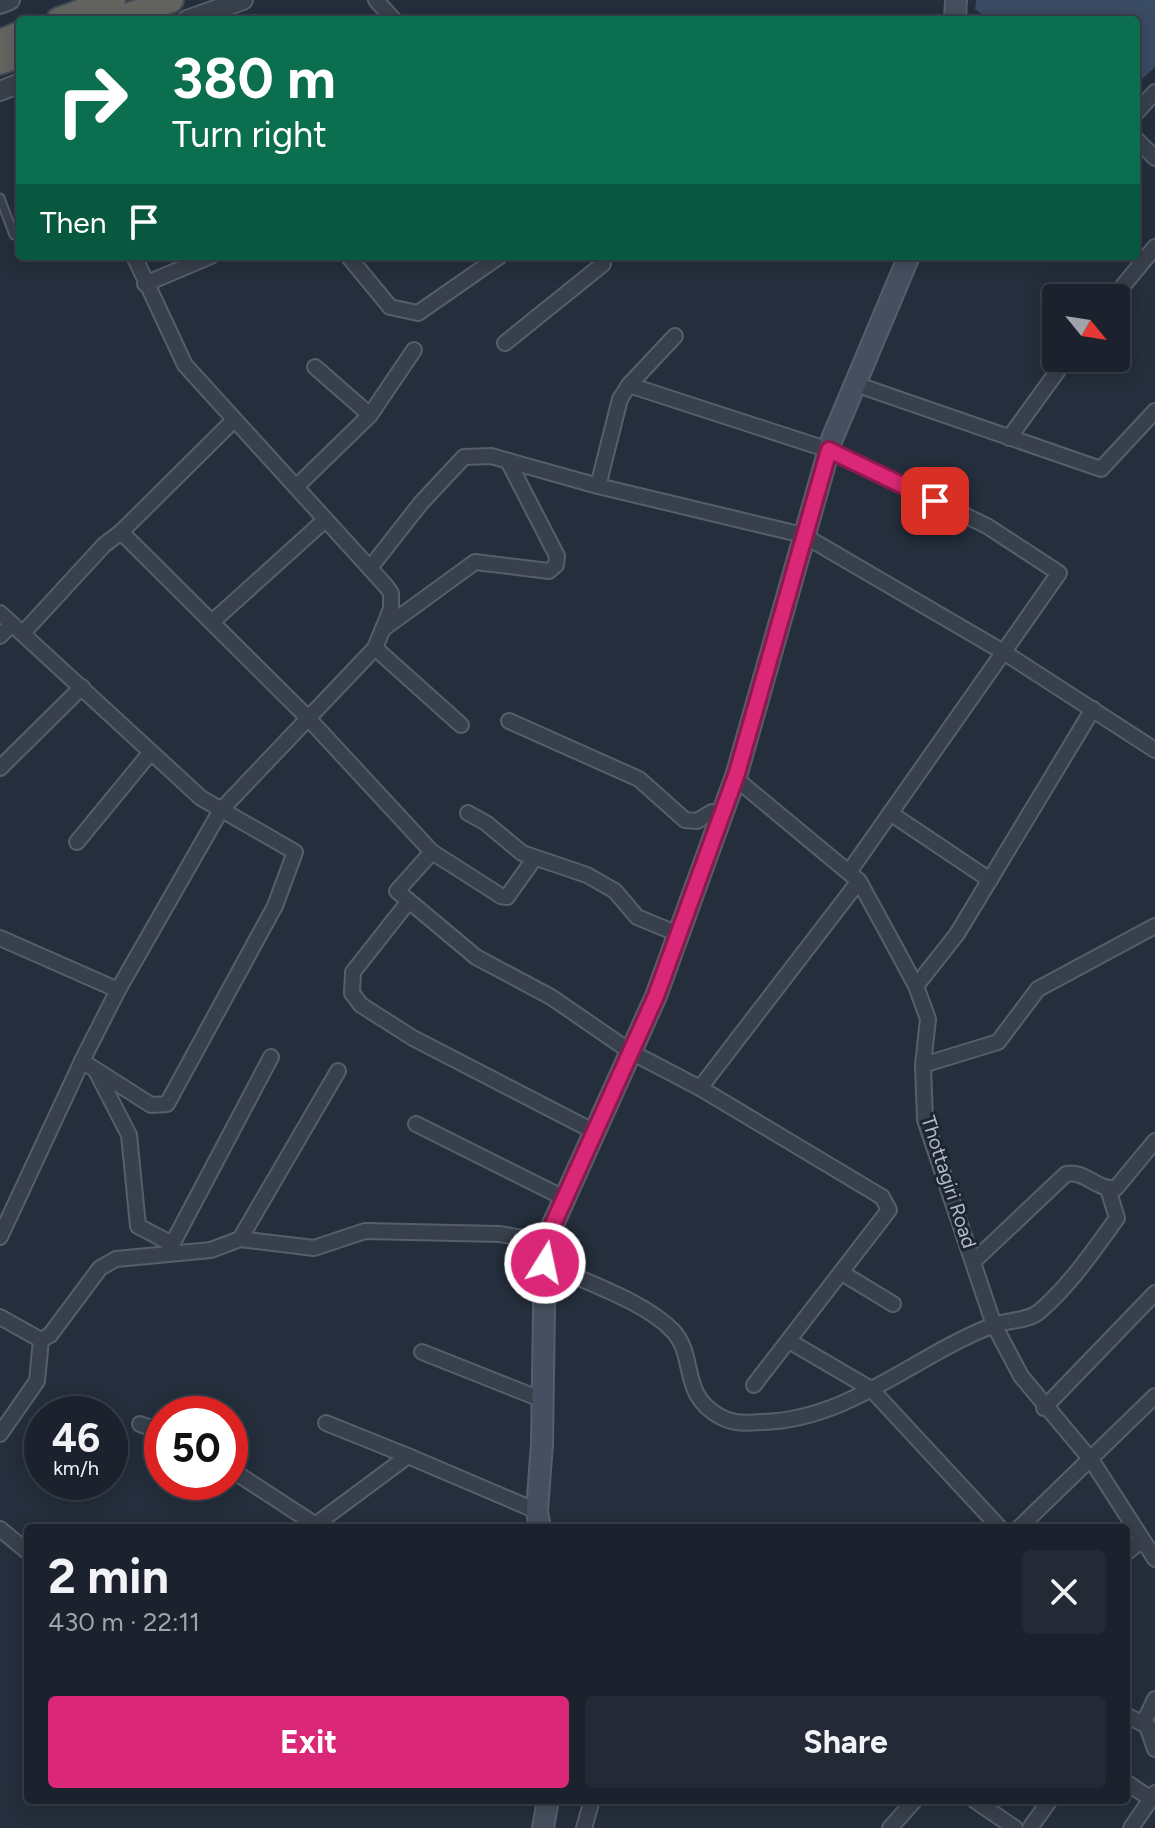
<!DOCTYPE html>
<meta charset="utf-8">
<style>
body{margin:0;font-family:Figtree,sans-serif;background:#242a35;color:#f1f3f6;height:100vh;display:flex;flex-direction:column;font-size:30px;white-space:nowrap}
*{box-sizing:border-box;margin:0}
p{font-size:26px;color:#a0a4aa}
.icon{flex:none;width:44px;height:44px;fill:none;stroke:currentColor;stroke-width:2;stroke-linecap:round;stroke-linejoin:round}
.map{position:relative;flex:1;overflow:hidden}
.side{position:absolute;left:24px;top:1524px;width:1106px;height:280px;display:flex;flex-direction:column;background:#1b222d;border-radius:8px;box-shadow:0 4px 20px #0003,0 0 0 2px #393f49}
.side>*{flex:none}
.guide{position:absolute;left:16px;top:16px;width:1124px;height:244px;border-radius:8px;box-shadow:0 4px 20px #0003,0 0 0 2px #393f49;background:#0b6e4f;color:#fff;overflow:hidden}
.needle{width:52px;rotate:120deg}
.fabs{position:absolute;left:1042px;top:284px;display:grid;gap:16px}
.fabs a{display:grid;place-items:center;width:88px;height:88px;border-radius:8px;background:#1b222d;box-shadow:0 4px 20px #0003,0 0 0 2px #393f49;font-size:40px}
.speed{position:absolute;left:24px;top:1396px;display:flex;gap:16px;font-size:40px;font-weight:700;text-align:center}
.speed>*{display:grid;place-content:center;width:104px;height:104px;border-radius:50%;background:#1b222d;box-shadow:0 4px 20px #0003,0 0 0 2px #393f49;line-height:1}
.speed small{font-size:20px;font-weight:400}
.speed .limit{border:12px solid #d22;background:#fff;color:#111}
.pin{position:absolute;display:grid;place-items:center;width:68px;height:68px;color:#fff;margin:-34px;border-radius:16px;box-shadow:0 4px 12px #0006}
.me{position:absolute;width:88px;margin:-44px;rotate:10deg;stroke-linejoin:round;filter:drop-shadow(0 0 6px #0008)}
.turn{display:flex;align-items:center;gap:28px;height:168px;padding:0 24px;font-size:36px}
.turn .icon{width:104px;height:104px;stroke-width:2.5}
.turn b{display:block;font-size:56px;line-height:68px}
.then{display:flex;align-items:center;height:76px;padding:0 24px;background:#0003;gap:16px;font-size:30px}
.round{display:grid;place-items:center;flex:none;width:84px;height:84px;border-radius:8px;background:#242a35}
.overview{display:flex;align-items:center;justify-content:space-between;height:136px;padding:0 24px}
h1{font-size:48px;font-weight:700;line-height:60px}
.action{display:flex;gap:16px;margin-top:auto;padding:16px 24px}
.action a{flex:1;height:92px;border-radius:8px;background:#db2777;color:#fff;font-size:32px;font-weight:700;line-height:92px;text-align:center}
.action a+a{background:#242a35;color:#f1f3f6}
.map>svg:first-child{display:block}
</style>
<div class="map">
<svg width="1155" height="1828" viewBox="0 0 1155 1828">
<rect width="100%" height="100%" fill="#242e3c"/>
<polygon fill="#3a4b64" points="976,0 1155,0 1155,67 1136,85 1136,20 990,20 975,9"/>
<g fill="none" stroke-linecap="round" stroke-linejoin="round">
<defs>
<polyline id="service" points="0,198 14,235"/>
<g id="minor">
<polyline points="376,0 394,20"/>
<polyline points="1136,113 1155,92"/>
<polyline points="1136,139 1155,158"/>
<polyline points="348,256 390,307 418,313 500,256"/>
<polyline points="145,284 211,256"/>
<polyline points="1113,298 1155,247"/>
<polyline points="505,343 603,264"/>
<polyline points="315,367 370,415"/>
<polyline points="855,384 1101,469 1155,411"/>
<polyline points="629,385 829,450 987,526 1059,573 849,872"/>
<polyline points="1009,438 1067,358"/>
<polyline points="598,486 620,399 629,385 675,336"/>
<polyline points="296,487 370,415 414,350"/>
<polyline points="121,532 234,420"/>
<polyline points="370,568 421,503 464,457 491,456 598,486 803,535 1005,653 1155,750"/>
<polyline points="0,613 201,798 295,852 275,906 167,1104 151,1105 82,1061 118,990 0,938"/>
<polyline points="212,622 325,520"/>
<polyline points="383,629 475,562 549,571 556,565 557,556 508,461"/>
<polyline points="23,633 104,545 121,532 308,718 432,852 397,891 476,957 551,997 631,1052 700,1088 882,1197 889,1210 754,1385"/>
<polyline points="0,636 12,624"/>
<polyline points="375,648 461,725"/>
<polyline points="509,721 639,779 685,820 697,821 712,812 722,814"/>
<polyline points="0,768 82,687"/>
<polyline points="735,778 859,881 888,934 916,986 928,1019 923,1065 925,1120 994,1325 1021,1376 1092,1461 1155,1559"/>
<polyline points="468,813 486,823 522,853 587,875 615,891 637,917 678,934"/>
<polyline points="890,813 990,880"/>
<polyline points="77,842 151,752"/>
<polyline points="432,852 501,896 507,897 534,859"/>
<polyline points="409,901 353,972 352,993 361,1005 413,1038 593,1131"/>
<polyline points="916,986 957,934 1093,709"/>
<polyline points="118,990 221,810 375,648 391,609 391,593 386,586 185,365 134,256"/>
<polyline points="923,1065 998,1042 1038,989 1155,926"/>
<polyline points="96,1071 129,1135 138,1226 172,1244"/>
<polyline points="700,1088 859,881"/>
<polyline points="416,1124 562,1197"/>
<polyline points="0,1237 82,1061"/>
<polyline points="240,1239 338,1071"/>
<polyline points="167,1254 271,1057"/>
<path d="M975,1260L1066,1174C1085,1170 1096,1190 1116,1188L1155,1141"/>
<path d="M545,1263C582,1281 645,1301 673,1331C697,1357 679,1395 721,1417C734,1424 747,1423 762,1422C850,1420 915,1355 994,1325C1008,1320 1029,1321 1040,1311C1070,1285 1094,1250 1117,1218L1108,1189"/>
<polyline points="842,1273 893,1304"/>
<polyline points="0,1317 41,1340 50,1335 100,1268 116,1259 211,1250 240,1239 314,1248 365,1231 500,1234 545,1242"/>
<polyline points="789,1341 871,1389 1000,1528"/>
<polyline points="422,1352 543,1400"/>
<polyline points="1044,1408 1155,1293"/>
<polyline points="326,1423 408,1456"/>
<polyline points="140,1424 162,1432"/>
<polyline points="0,1434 37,1381 41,1340"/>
<polyline points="230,1469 316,1525"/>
<polyline points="311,1528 408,1456 537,1511"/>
<polyline points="1019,1528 1155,1396"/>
<polyline points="0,1529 28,1552"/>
<polyline points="1126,1553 1142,1540"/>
<polyline points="1155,1699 1145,1720 1155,1749"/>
<polyline points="1126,1715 1149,1727"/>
<polyline points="1126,1782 1151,1799"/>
<polyline points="974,1800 1015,1828"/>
<polyline points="584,1828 592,1800"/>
<polyline points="890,1828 915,1800"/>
<polyline points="1030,1828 1050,1800"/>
<polyline points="1131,1828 1155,1793"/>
</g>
<g id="tertiary">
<polyline points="0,4 10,0"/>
<polyline points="187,20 243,0"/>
<polyline points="0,91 20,83"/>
</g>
<g id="secondary">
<polyline points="955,20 956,0"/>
<polyline points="540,1528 537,1511 542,1443 545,1242 656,996 737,773 832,439 909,256"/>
<polyline points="543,1828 548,1800"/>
</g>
<g id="trunk">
<polyline points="59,20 113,0"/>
<polyline points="116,20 171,0"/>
<polyline points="0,42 20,34"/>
<polyline points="0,62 20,55"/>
</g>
</defs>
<use href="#service" stroke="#565e6a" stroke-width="11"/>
<use href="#minor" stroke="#565e6a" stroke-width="18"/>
<use href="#tertiary" stroke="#565e6a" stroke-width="22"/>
<use href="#secondary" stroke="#565e6a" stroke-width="24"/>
<use href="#trunk" stroke="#434b57" stroke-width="28"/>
<use href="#service" stroke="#38404c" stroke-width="7"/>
<use href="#minor" stroke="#38404c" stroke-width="14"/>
<use href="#tertiary" stroke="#38404c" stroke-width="18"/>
<use href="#secondary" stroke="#464f5f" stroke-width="20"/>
<use href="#trunk" stroke="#646461" stroke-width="24"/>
</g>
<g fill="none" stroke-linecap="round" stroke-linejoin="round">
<defs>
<polyline id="route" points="545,1263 545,1242 656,996 737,773 829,450 935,501"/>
</defs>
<use href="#route" stroke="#8e194d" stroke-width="20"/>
<use href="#route" stroke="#db2777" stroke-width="14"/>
</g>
<g text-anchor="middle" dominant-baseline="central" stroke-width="6" stroke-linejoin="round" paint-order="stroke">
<g font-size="20" fill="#b4bbc8" stroke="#1d2531">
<text transform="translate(949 1182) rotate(72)">Thottagiri Road</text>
</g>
</g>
</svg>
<div class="fabs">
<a><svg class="needle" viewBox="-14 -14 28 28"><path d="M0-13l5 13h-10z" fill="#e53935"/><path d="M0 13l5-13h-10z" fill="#a0a4aa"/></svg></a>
</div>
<div class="speed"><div>46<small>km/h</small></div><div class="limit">50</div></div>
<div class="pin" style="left:935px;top:501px;background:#d93025"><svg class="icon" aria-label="arrive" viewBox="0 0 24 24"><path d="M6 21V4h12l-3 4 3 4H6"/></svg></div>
<svg class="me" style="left:545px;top:1263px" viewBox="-20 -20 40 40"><circle r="17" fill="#db2777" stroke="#fff" stroke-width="3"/><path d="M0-11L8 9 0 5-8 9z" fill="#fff"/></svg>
<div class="guide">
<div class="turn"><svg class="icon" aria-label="right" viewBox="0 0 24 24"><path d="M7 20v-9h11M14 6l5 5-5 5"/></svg><div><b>380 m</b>Turn right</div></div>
<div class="then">Then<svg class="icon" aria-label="arrive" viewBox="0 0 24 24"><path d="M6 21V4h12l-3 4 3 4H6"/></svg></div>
</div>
<section class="side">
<div class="overview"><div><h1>2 min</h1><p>430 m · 22:11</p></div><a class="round"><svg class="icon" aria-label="close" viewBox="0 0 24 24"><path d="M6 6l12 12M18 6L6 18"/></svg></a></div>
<div class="action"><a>Exit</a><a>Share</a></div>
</section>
</div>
